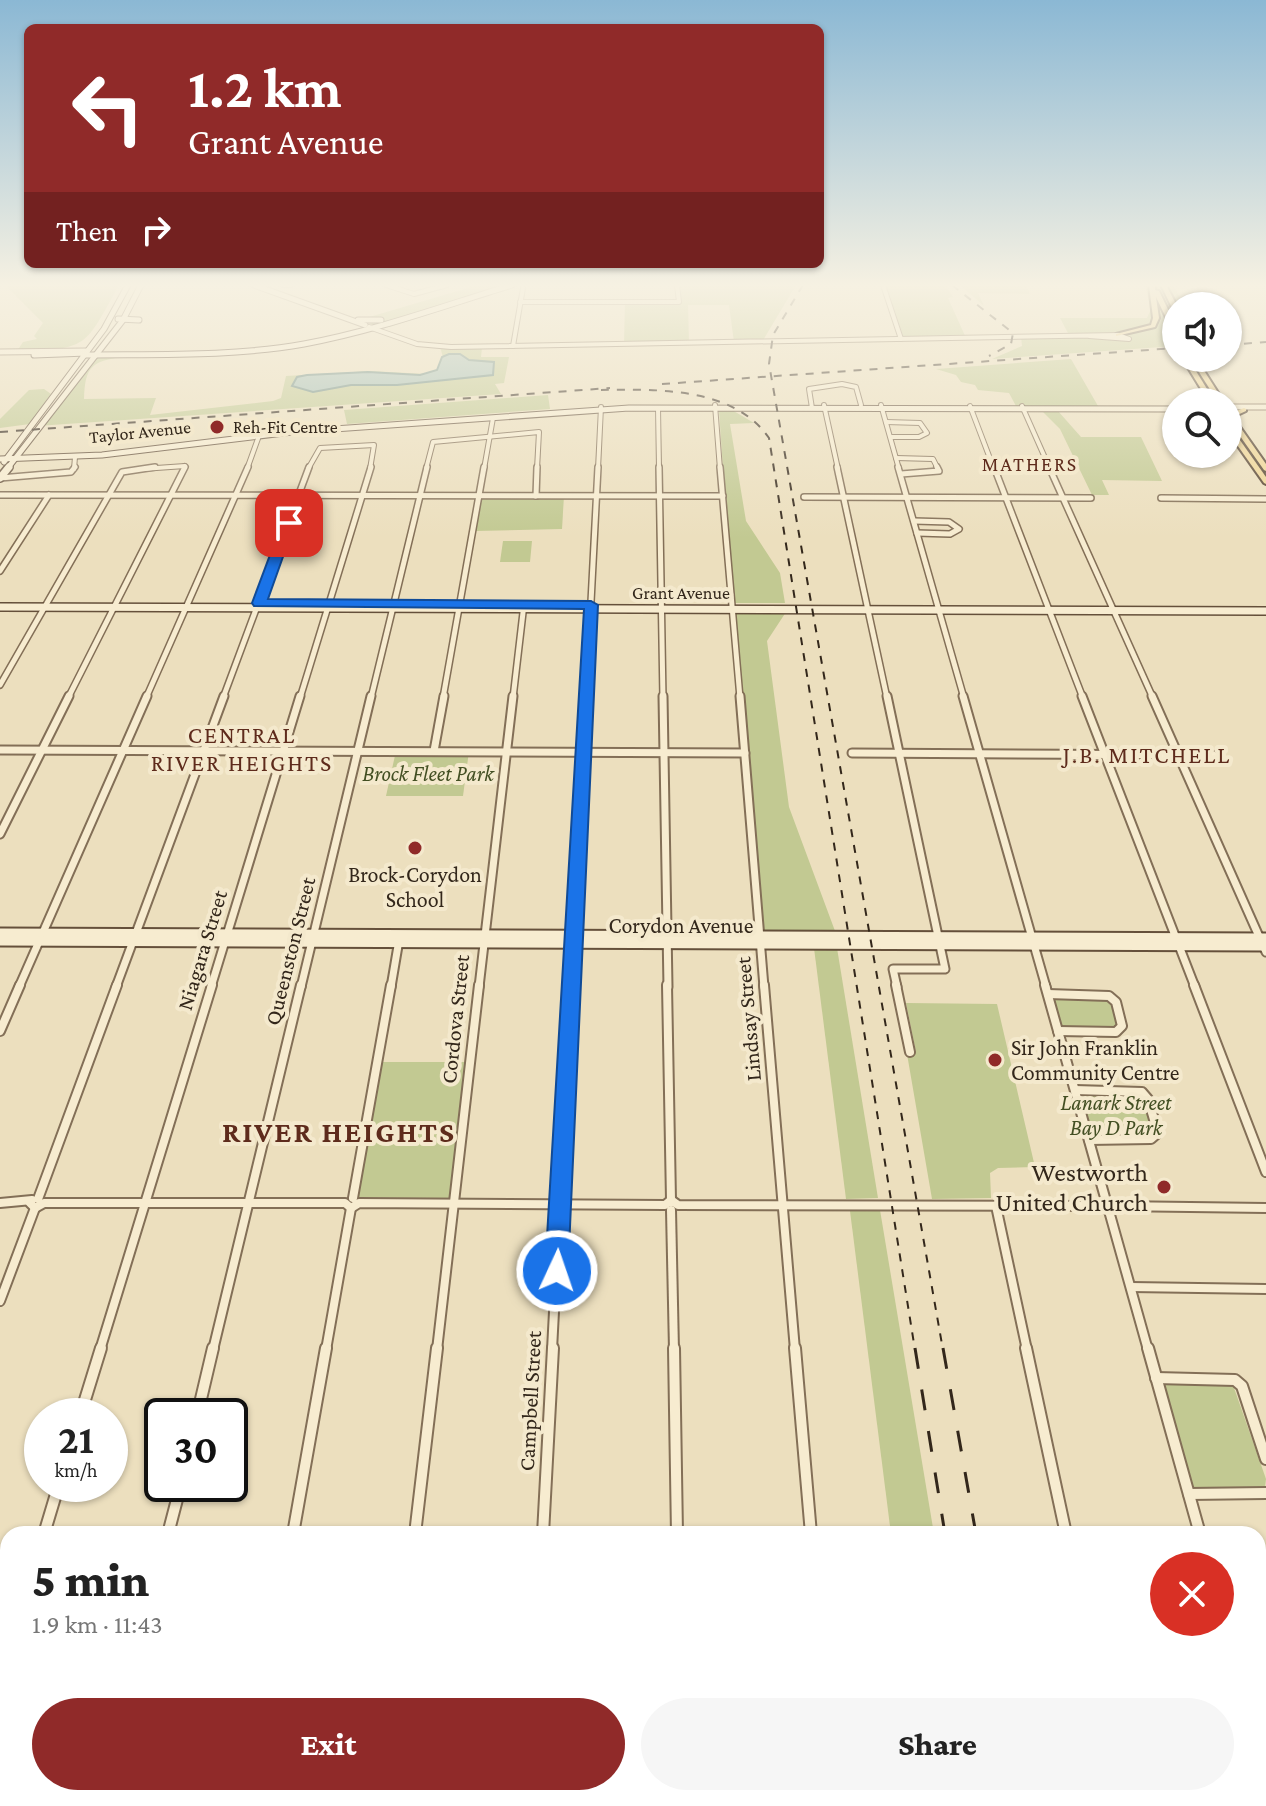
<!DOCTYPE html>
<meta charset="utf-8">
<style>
body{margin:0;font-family:"Crimson Pro",serif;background:#f6f6f6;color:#222;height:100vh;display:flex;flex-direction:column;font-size:30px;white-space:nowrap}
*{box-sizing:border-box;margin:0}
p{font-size:26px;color:#767676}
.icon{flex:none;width:44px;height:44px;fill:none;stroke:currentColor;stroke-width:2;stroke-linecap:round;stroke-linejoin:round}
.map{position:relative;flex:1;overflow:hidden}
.side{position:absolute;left:0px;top:1526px;width:1266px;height:280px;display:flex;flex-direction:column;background:#fff;border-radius:24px 24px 0 0;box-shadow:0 2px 6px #0004}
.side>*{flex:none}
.top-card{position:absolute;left:24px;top:24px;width:800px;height:244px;border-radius:12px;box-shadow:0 2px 6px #0004;background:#902a29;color:#fff;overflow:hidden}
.controls{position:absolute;left:1162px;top:292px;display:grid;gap:16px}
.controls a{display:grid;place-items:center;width:80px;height:80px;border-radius:50%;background:#fff;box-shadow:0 2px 6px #0004;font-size:40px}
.speed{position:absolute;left:24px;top:1398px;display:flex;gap:16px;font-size:40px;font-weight:700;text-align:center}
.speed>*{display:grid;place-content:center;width:104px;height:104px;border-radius:50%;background:#fff;box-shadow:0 2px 6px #0004;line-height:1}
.speed small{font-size:20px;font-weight:400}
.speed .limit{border:4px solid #111;border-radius:12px;background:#fff;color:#111}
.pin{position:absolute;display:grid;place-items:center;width:68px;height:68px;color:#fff;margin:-34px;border-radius:16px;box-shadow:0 4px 12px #0006}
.me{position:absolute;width:88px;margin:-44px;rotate:3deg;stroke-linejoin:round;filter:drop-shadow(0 0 6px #0008)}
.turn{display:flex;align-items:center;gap:28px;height:168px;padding:0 32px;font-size:36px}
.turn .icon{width:104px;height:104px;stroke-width:2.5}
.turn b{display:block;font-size:56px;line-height:68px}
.then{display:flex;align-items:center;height:76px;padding:0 32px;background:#0003;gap:16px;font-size:30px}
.round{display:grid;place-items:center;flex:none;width:84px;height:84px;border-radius:42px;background:#f6f6f6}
.headline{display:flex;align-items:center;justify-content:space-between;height:136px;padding:0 32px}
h1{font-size:48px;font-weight:800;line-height:60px}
.primary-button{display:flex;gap:16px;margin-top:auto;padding:16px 32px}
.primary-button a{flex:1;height:92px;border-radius:48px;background:#902a29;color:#fff;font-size:32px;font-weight:800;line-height:92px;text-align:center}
.primary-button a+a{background:#f6f6f6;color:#222}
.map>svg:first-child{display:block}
</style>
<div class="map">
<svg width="1266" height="1806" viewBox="0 0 1266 1806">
<rect width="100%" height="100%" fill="#ecdfbe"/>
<g fill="#c2c992">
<path d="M5,285H119C84,348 89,349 17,351L23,342L37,339L34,336L43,323Z"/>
<polygon points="478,285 520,285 390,327 369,324 379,321 366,318"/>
<polygon points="677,285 796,285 762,342 734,342 729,305 688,305 689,343 624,344 625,302 678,302"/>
<polygon points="883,285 945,285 953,297 948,298 966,338 901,339"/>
<polygon points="960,285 1026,285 1030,294 978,293 984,306"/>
<polygon points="1145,285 1173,285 1185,306 1176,306 1176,346 992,359 1022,346 1021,337 1069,335 1060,318 1147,318 1151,309"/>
<path d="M440,347L482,348L481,357H509L504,383L495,384L501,394L37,426L87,361L102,356L124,357C92,361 85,366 84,399L156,398L150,415L273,401L281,398L286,376L370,371L427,374L437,370L443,357Z"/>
<polygon points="1071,359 1098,406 1016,406 1009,393 978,390 975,385 961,382 956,375 936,369"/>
<polygon points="44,389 51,394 30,424 0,428 0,419 29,390"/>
<polygon points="548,395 550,409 347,424 344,410"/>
<polygon points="719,410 732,410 754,423 730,424 746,521 780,573 785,603 732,603"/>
<polygon points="1042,411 1058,411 1081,437 1141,437 1162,481 1102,480 1109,495 1092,495 1060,429"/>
<polygon points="480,495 564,496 562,529 474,531"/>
<polygon points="503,541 532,541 530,562 500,562"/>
<polygon points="733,612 786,612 767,641 789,807 835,931 761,931"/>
<polygon points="396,751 469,751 463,796 386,796"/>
<polygon points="814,948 837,948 878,1198 846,1199"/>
<polygon points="1048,994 1113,998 1122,1030 1058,1031"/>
<polygon points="906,1003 997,1004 1035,1167 998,1168 990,1173 991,1198 932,1199 907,1054 916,1052"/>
<polygon points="377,1062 470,1062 454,1204 352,1203"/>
<polygon points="1075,1090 1142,1092 1156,1137 1089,1140"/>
<polygon points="880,1210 934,1534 891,1534 850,1211"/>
<polygon points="1161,1382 1233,1385 1266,1479 1265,1487 1193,1491"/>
</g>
<polygon fill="#a1bdb5" stroke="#698a83" stroke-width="2" points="449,354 460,354 469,360 494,362 493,375 397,385 351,385 313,392 292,386 297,377 307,375 368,372 420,375 437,370 442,357"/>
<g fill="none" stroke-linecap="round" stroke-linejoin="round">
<defs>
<g id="minor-far4">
<polyline points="283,285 291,285"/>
<polyline points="386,285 414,294 447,285"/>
<polyline points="883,285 901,339"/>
<polyline points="520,302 679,302 677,285"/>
<polyline points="369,327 417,344 451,347 1118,335 1129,339 1089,336"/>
<polyline points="513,346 523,288"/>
<polyline points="715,405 720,469"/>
<polyline points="824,405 838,469"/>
<polyline points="881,405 899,469"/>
<polyline points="970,406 994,469"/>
<polyline points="1022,406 1050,469"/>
<polyline points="658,408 659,469"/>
<polyline points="812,408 809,389 842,384 856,387 861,405"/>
<polyline points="886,422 920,423 927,433 919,437 891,437"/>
<polyline points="896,458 933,459 938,469"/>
<polyline points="74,469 75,457"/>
<polyline points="142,469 185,466 184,469"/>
<polyline points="247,469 260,433"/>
<polyline points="308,469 320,448 374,445 370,469"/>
<polyline points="426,469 433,442 539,432 537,469"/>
<polyline points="484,469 493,418"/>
<polyline points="598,469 601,407"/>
</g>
<g id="minor-far3">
<polyline points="659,467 663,698"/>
<polyline points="720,467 740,698"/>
<polyline points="837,467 887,698"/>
<polyline points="898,467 964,698"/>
<polyline points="994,467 1083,698"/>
<polyline points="1049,467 1153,698"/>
<polyline points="901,474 939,471 937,467"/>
<polyline points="0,478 71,472 75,467"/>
<polyline points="0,495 723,496"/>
<polyline points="536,496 537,467"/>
<polyline points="804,497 1091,498"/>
<polyline points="1161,498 1266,499"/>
<polyline points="914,521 949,522 959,529 950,534 917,533"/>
<polyline points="0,571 49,495"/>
<polyline points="0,685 122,472 155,467"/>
<polyline points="68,698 185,467"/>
<polyline points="146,698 248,467"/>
<polyline points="223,698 309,467"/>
<polyline points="300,698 371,467"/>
<polyline points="371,698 427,467"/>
<polyline points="443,698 484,467"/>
<polyline points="513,698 524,604"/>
<polyline points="586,698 598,467"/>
</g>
<g id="minor-far2">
<polyline points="663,696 668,987"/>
<polyline points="740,696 764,987"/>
<polyline points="887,696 945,969 893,969 897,987"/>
<polyline points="963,696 1046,987"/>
<polyline points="1082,696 1195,987"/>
<polyline points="1152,696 1266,952"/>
<polyline points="0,750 745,753"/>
<polyline points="434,751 444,696"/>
<polyline points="852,753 1213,755"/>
<polyline points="0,834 69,696"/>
<polyline points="19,987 147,696"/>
<polyline points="116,987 224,696"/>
<polyline points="211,987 300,696"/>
<polyline points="301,987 371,696"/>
<polyline points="391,987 399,940"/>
<polyline points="479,987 513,696"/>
<polyline points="571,987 586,696"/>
</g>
<g id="minor-far1">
<polyline points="667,985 671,1200"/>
<polyline points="764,985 795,1350"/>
<polyline points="896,985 910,1052"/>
<polyline points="1045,985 1106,1201"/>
<polyline points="1194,985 1266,1172"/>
<polyline points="1048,994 1109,996 1116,1002 1122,1026 1116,1032 1058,1031"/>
<polyline points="0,1031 20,985"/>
<polyline points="1075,1090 1142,1092 1148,1099 1158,1133 1151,1139 1089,1140"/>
<polyline points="353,1198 391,985"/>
<polyline points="38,1199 117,985"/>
<polyline points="0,1203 32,1200"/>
<polyline points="30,1203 35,1208 44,1203 345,1203 351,1208 359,1203 665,1205 671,1200 678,1205 1101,1206"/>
<polyline points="996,1206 1027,1350"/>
<polyline points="1114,1206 1266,1208"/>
<polyline points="671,1210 674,1350"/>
<polyline points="1109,1211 1148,1350"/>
<polyline points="1131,1287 1266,1289"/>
<polyline points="0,1301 35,1208"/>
<polyline points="100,1350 212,985"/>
<polyline points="213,1350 301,985"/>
<polyline points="326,1350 351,1208"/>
<polyline points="437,1350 479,985"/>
<polyline points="552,1350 571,985"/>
</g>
<g id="minor">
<polyline points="674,1348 677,1534"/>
<polyline points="795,1348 811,1534"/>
<polyline points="1026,1348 1066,1534"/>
<polyline points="1148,1348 1200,1534"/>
<polyline points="1156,1378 1235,1380 1242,1386 1266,1459"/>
<polyline points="80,1416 101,1348"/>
<polyline points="197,1416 213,1348"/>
<polyline points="1189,1494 1266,1493"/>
<polyline points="44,1534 59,1484"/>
<polyline points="168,1534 181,1484"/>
<polyline points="293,1534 326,1348"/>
<polyline points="415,1534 437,1348"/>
<polyline points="543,1534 553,1348"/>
<polyline points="0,1592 8,1592"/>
<polyline points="1258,1598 1266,1598"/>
<polyline points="0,1677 8,1651"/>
<polyline points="1258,1710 1266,1710"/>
<polyline points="1258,1741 1266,1769"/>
<polyline points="529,1798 529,1806"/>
<polyline points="681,1798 681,1806"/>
<polyline points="834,1798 835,1806"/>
<polyline points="1123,1798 1125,1806"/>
<polyline points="102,1806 104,1798"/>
<polyline points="244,1806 245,1798"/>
<polyline points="383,1806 384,1798"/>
</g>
<g id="tertiary">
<polyline points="254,285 365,325"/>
<polyline points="0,352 86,351"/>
<polyline points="1228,407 1266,407"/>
</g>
<g id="secondary-far2">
<polyline points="118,319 139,320"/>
<polyline points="358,320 381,320"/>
<polyline points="34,355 87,353"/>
<path d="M83,355C157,354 231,357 304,344C375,331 443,306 512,285"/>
<polyline points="0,459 102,455 292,432 629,408 1176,409"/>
<polyline points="4,462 104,329 128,285"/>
<polyline points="7,469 123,320 141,285"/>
</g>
<g id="secondary-far1">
<polyline points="0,478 9,467"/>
<polyline points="0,607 1266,611"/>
</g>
<g id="secondary">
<polyline points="0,933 1266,938"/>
<polyline points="0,941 1266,946"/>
</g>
<g id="primary">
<polygon points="1149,285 1155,285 1155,290 1159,291 1176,326 1176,334 1173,332 1156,297 1159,318 1155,327 1116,336 1116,334 1151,325 1153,318"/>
<polygon points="1161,285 1166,285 1177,306 1176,312 1173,310"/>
<polygon points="1182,358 1188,358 1215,402 1209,402"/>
<polygon points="1190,358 1196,358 1224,402 1218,402"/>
<polygon points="1244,408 1246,409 1246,411 1233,417 1266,464 1266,471 1264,470 1228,419 1228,412 1231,413"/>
<polygon points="1228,425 1230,426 1266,477 1266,484 1264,483 1228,432"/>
</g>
</defs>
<use href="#minor-far4" stroke="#836f57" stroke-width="6"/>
<use href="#minor-far3" stroke="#836f57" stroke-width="8"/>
<use href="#minor-far2" stroke="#836f57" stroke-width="11"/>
<use href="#minor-far1" stroke="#836f57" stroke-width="12"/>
<use href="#minor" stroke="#836f57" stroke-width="14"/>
<use href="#tertiary" stroke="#836f57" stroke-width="7"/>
<use href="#secondary-far2" stroke="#65503b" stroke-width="7"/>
<use href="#secondary-far1" stroke="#65503b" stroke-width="10"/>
<use href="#secondary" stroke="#65503b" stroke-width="13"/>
<use href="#primary" stroke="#513e2c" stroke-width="4"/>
<use href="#minor-far4" stroke="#f7ecd0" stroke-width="4"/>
<use href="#minor-far3" stroke="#f7ecd0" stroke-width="5"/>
<use href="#minor-far2" stroke="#f7ecd0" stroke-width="7"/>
<use href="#minor-far1" stroke="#f7ecd0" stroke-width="8"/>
<use href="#minor" stroke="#f7ecd0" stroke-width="10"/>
<use href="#tertiary" stroke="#f7ecd0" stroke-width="5"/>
<use href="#secondary-far2" stroke="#f7ecd0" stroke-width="5"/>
<use href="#secondary-far1" stroke="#f7ecd0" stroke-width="7"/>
<use href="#secondary" stroke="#f7ecd0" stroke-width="9"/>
<use href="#primary" fill="#efd595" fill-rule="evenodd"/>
<g stroke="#33271b" stroke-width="2" stroke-dasharray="8 8" stroke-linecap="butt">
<polyline points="803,285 773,335 769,364 943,1350"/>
<polyline points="952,285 1013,333 1011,344 989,356"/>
<polyline points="1228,345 1266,342"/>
<polyline points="662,384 1176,348"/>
<path d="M601,390C657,389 734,387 769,438L915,1350"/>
<polyline points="0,432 610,388"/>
</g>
<g stroke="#33271b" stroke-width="3" stroke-dasharray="21 21" stroke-linecap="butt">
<polyline points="915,1348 945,1534"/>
<polyline points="943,1348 976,1534"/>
<polyline points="988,1798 989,1806"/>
<polyline points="1023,1798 1024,1806"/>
</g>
</g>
<linearGradient id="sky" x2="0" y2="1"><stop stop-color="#8bb8d4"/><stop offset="0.53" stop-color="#f6f1e2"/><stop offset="1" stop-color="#f6f1e2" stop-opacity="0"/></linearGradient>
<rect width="1266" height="538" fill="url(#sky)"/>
<polygon fill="#1a73e8" stroke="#114b97" stroke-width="2" points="289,519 295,523 268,599 591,601 598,605 568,1271 565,1277 548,1277 545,1271 584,609 254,606 252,603 282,523"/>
<g fill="#902a29" stroke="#f4e9cd" stroke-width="3">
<circle cx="217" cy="427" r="8"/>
<circle cx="415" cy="848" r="8"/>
<circle cx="995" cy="1060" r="8"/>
<circle cx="1164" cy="1187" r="8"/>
</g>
<g text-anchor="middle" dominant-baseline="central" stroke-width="8" stroke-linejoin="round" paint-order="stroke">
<g font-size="18" fill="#33271b" stroke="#f4e9cd" text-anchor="start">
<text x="233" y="427">Reh-Fit Centre</text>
</g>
<g font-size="18" fill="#33271b" stroke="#f4e9cd">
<text transform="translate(140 432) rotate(-6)">Taylor Avenue</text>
<text x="681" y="593">Grant Avenue</text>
</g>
<g font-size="20" letter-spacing="2" fill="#5e2b1c" stroke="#f4e9cd">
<text x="1030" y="464">MATHERS</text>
</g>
<g font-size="22" font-style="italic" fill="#434f23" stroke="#f4e9cd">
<text x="428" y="773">Brock Fleet Park</text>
<text x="1116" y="1102">Lanark Street<tspan x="1116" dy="25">Bay D Park</tspan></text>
</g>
<g font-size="22" fill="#33271b" stroke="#f4e9cd">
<text x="415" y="874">Brock-Corydon<tspan x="415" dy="25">School</tspan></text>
<text x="1011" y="1047" text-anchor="start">Sir John Franklin<tspan x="1011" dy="25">Community Centre</tspan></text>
</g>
<g font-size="22" fill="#33271b" stroke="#f4e9cd">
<text x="681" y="925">Corydon Avenue</text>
<text transform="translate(202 950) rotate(-73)">Niagara Street</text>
<text transform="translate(290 951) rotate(-76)">Queenston Street</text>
<text transform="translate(455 1019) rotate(-84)">Cordova Street</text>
<text transform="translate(748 1019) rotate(-95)">Lindsay Street</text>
<text transform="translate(530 1401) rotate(-87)">Campbell Street</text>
</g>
<g font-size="24" letter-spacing="2" fill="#5e2b1c" stroke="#f4e9cd">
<text x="242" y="734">CENTRAL<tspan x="242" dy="28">RIVER HEIGHTS</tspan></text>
<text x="1147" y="754">J.B. MITCHELL</text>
</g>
<g font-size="26" fill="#33271b" stroke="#f4e9cd" text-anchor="end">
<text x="1148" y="1172">Westworth<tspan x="1148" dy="30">United Church</tspan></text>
</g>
<g font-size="30" font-weight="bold" letter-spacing="2" fill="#5e2b1c" stroke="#f4e9cd">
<text x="339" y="1131">RIVER HEIGHTS</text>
</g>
</g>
</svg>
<div class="controls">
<a><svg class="icon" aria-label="sound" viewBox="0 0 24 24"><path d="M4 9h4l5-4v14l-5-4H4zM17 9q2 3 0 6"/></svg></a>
<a><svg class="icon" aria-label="search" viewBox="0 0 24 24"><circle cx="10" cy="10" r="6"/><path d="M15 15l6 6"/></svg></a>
</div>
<div class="speed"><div>21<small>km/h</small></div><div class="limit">30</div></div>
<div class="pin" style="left:289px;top:523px;background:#d93025"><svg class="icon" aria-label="arrive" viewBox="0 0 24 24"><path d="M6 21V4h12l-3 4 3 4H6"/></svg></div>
<svg class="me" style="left:557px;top:1271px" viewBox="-20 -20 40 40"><circle r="17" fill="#1a73e8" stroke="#fff" stroke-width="3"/><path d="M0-11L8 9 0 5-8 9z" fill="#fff"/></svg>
<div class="top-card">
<div class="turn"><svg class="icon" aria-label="left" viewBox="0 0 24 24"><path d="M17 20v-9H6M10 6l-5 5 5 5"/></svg><div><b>1.2 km</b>Grant Avenue</div></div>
<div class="then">Then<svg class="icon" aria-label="right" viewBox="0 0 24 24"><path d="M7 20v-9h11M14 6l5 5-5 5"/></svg></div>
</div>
<section class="side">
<div class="headline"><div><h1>5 min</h1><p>1.9 km · 11:43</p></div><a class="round" style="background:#d93025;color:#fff"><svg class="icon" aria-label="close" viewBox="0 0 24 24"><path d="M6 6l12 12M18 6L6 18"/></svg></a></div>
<div class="primary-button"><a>Exit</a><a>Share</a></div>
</section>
</div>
